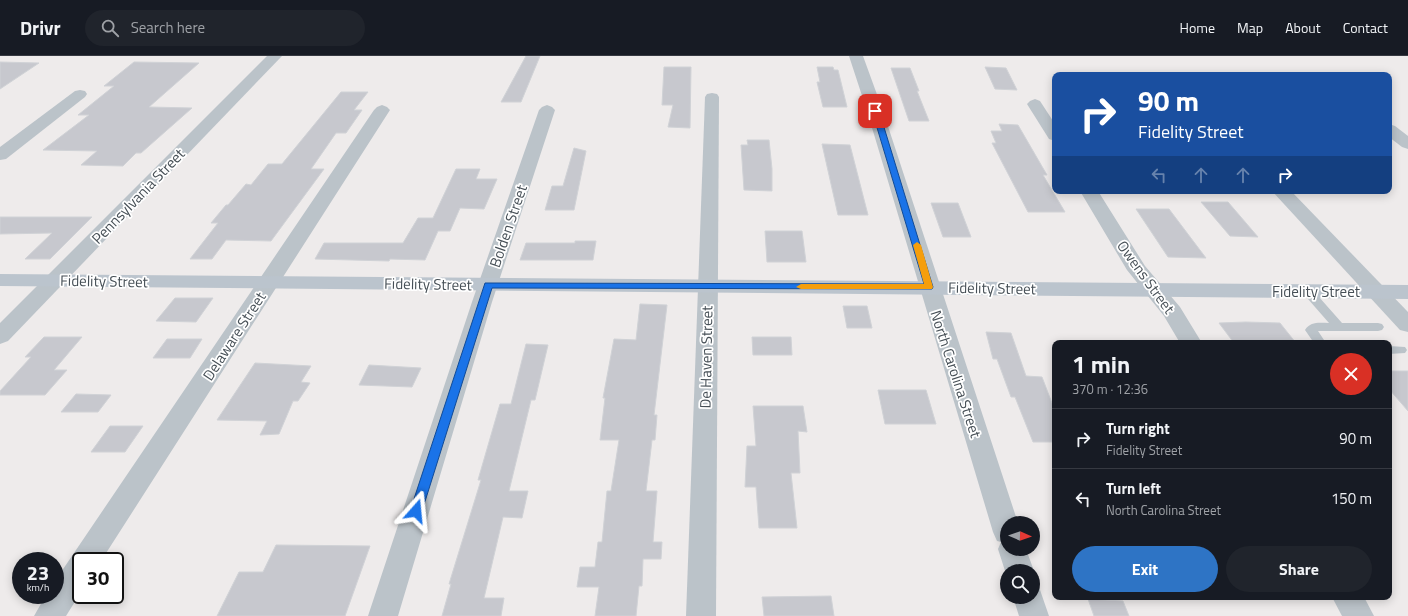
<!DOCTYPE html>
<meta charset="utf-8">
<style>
body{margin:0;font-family:"Titillium Web",sans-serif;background:#20242c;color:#f1f3f6;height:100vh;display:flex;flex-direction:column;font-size:15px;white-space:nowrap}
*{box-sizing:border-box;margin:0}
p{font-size:13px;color:#9ea1a6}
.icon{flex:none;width:22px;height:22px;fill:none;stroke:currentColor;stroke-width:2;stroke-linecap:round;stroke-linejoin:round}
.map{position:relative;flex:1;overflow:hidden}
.sheet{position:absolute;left:1052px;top:284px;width:340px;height:260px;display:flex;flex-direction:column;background:#171b24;border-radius:8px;box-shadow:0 2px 10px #0003}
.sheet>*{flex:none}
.top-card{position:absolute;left:1052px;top:16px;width:340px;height:122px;border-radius:8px;box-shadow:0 2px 10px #0003;background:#1a4fa0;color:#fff;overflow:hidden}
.needle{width:26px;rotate:92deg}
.fabs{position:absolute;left:1000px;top:460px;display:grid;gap:8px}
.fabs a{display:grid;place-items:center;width:40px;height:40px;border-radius:50%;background:#171b24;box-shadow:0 2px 10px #0003;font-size:20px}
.speed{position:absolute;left:12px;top:496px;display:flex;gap:8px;font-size:20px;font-weight:700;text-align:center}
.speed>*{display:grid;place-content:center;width:52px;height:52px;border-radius:50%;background:#171b24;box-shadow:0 2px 10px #0003;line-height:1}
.speed small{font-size:10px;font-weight:400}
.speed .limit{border:2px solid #111;border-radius:6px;background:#fff;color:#111}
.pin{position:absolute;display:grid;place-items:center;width:34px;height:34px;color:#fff;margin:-17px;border-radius:8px;box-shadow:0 2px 6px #0006}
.me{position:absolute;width:44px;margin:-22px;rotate:18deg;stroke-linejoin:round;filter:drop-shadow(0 0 3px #0008)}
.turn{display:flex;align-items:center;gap:14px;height:84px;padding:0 20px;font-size:18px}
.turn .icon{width:52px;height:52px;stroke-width:2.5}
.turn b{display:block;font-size:28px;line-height:34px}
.lanes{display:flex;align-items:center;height:38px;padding:0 20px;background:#0003;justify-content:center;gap:20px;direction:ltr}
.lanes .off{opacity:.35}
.round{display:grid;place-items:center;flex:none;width:42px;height:42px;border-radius:21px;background:#20242c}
.summary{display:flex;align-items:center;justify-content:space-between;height:68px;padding:0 20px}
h1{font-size:24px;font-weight:700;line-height:30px}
.primary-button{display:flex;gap:8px;margin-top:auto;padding:8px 20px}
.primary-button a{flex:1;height:46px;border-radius:24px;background:#2e74c5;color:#fff;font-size:16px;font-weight:700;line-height:46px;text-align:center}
.primary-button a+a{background:#20242c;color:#f1f3f6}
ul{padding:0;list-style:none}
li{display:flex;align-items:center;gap:12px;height:60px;padding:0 20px;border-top:1px solid #363941}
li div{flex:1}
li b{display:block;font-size:15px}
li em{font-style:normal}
header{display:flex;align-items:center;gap:24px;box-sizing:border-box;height:56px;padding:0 20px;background:#171b24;border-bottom:1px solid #363941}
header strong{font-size:19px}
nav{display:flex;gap:22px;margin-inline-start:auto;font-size:14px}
.search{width:280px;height:36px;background:#20242c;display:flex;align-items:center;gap:10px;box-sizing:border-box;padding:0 14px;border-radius:22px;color:#9ea1a6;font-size:15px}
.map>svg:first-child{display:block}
</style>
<header>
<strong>Drivr</strong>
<div class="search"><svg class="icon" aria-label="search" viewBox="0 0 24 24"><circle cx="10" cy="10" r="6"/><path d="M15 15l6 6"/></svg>Search here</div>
<nav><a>Home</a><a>Map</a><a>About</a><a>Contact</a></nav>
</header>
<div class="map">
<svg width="1408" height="560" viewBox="0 0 1408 560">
<rect width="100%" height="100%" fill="#eeebeb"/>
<g fill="#c7c8ce" stroke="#d0d2d6">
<polygon points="526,0 540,0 521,46 501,46"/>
<polygon points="0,6 39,7 0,33"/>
<polygon points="134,6 199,7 149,51 192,52 141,97 136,97 123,110 81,109 97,95 43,94 89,59 78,59 114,30 104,30"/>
<polygon points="664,11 691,11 690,72 668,71 673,49 662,49"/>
<polygon points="817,11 833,11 834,14 838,14 847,51 823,51 817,26 820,26"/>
<polygon points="985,11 1006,12 1017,34 995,33"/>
<polygon points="891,12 910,12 919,35 917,35 929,65 909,65"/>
<polygon points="341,36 368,36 354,54 362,54 346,77 336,77 311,113 324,113 271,185 226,184 212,203 190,203 218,167 211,167 226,149 228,149 246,128 251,129 268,108 282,108"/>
<polygon points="999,68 1018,69 1047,119 1043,119 1065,156 1028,156 992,87 996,87 991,75 1002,75"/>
<polygon points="747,84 769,84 772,113 772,135 744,134 741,89 748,89"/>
<polygon points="822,88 850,89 868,159 838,159"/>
<polygon points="574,92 586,95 574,154 545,154 552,130 563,130"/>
<polygon points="456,113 480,113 476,123 497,123 484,153 460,152 450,175 438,175 425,204 390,203 389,205 315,203 324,187 403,187 418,162 433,162"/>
<polygon points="1201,146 1228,146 1258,181 1230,180"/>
<polygon points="931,147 958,147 971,181 943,181"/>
<polygon points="1136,153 1169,153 1206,202 1168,201"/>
<polygon points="0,161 92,161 50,203 25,203 52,177 0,178"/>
<polygon points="765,175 802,175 806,206 767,206"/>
<polygon points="575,185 596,185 593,204 520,204 526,187 575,187"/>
<polygon points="175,242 213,242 196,266 156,265"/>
<polygon points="640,248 667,249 654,359 657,359 655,384 652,384 646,435 657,435 653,486 662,486 661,503 643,503 642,530 639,530 636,560 595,560 599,531 577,531 580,511 595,511 598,486 602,486 607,435 611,435 619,384 600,384 605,342 603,342 614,283 636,284"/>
<polygon points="843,250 867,250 872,272 847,272"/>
<polygon points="1246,266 1280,267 1296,287 1234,287 1219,267"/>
<polygon points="986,276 1011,277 1026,320 1042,321 1055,355 1055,386 1033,386 1015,341 1011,341 997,303 993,303"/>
<polygon points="44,281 82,281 54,314 67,314 45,339 0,339 0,335 31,301 25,301"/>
<polygon points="752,281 791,281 792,299 753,299"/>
<polygon points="167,283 202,283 190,302 153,302"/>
<polygon points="526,288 548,289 535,344 531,344 509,435 528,435 522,462 503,461 484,542 504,542 501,560 442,560 451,528 449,528 481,424 478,424 500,348 511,348"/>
<polygon points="255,307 311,310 301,326 310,327 298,345 293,345 279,378 260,379 267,365 217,364"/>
<polygon points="369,309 421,312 412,331 359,329"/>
<polygon points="1389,315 1408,315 1408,355 1389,333"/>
<polygon points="878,334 926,334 936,368 885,368"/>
<polygon points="76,338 111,339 98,356 61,356"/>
<polygon points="753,350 803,350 807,376 798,375 800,417 791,417 797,472 759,472 756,431 745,431 747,390 756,390"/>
<polygon points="110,370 143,370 125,396 91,396"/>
<polygon points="276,489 370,490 345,560 217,560 239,516 263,516"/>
<polygon points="831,540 834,560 764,560 762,541"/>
<polygon points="1088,543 1123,545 1129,560 1094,560"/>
</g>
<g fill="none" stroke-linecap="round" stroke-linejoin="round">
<g fill="#bbc3c9" fill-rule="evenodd">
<path d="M1307,231L1311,232L1342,267H1378L1382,268L1384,271L1382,274L1378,275H1318L1326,287H1314L1305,274C1311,265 1319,267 1329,267L1301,235L1303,232Z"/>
<polygon points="1389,290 1405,291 1407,294 1405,297 1389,298"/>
</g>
<g fill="#bbc3c9" fill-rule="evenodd">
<polygon points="267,0 282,0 8,285 0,288 0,267"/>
<polygon points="849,0 863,0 883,55 1018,467 1007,467 1007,493 1026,493 1034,515 1033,516 1007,515 1007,521 998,493 1001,486 997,485 993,476 867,55"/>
<polygon points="80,34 85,35 87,38 85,41 6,103 0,104 0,91 75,35"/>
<polygon points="712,37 717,38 719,41 716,560 686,560 705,41 707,38"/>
<polygon points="1035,43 1040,45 1055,68 1055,85 1049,83 1027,48 1030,45"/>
<polygon points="382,49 387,51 390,54 101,505 81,505 81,536 66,560 34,560 46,539 55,539 55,525 374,54 377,51"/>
<polygon points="547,49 552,51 555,54 492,246 398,560 368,560 472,246 539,54 542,51"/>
<polygon points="1389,68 1395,70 1408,80 1408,93 1402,91 1389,81"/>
<polygon points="1080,135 1098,135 1145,210 1180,251 1202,287 1180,287 1164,260 1127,214"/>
<polygon points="1272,135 1291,135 1408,256 1408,276 1400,274"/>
<polygon points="1033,529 1039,531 1049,560 1019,560 1013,541 1033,541"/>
<polygon points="1332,541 1364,541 1374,560 1342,560"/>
</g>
<polygon fill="#bbc4cd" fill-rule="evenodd" points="0,218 1408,229 1408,243 0,230"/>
</g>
<polygon fill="#1a73e8" stroke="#114b97" points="873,53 879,55 933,231 932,233 492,232 422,455 420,459 416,460 412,459 410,455 485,227 924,228 872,55"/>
<polygon fill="#f59e0b" points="917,186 921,189 933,231 932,233 801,233 796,231 801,228 924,228 913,189"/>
<g text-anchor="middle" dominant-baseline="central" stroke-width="3.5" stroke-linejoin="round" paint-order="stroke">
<g font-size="15" fill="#464f56" stroke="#fff">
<text transform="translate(138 140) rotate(-46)">Pennsylvania Street</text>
<text transform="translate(508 170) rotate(-71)">Bolden Street</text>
<text transform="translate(1146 221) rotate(54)">Owens Street</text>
<text transform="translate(104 225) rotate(1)">Fidelity Street</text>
<text transform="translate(428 228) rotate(1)">Fidelity Street</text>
<text transform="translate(992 232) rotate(1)">Fidelity Street</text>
<text x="1316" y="235">Fidelity Street</text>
<text transform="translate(234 280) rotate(-57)">Delaware Street</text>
<text transform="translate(706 301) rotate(-89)">De Haven Street</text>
<text transform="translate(956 318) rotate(72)">North Carolina Street</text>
</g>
</g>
</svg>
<div class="fabs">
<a><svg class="needle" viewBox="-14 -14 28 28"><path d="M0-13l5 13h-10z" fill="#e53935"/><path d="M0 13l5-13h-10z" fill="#9ea1a6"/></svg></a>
<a><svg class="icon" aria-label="search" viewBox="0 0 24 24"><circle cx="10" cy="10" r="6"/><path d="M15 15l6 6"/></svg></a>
</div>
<div class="speed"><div>23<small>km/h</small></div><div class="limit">30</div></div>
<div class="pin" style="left:875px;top:55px;background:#d93025"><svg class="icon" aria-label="arrive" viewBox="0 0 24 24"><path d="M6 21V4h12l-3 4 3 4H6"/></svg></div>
<svg class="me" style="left:416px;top:455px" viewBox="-20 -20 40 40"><path d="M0-17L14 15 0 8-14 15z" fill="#1a73e8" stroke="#fff" stroke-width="4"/></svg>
<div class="top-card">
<div class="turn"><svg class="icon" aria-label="right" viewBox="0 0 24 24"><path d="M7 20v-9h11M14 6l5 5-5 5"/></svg><div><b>90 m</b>Fidelity Street</div></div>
<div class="lanes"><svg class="icon off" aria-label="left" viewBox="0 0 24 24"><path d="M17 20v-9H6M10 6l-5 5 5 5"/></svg><svg class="icon off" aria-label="ahead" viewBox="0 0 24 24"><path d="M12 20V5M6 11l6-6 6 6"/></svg><svg class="icon off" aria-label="ahead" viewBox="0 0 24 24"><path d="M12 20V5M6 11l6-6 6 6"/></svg><svg class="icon" aria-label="right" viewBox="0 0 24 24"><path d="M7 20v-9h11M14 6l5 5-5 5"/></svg></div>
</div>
<section class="sheet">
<div class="summary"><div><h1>1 min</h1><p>370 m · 12:36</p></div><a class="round" style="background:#d93025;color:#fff"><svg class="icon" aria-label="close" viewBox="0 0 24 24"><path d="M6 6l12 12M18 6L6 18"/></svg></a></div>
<ul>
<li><svg class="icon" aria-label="right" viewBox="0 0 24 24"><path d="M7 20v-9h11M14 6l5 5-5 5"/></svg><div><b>Turn right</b><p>Fidelity Street</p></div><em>90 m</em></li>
<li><svg class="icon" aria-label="left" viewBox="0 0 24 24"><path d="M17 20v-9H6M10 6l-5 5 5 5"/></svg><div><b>Turn left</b><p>North Carolina Street</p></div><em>150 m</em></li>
</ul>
<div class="primary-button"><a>Exit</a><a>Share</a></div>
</section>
</div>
